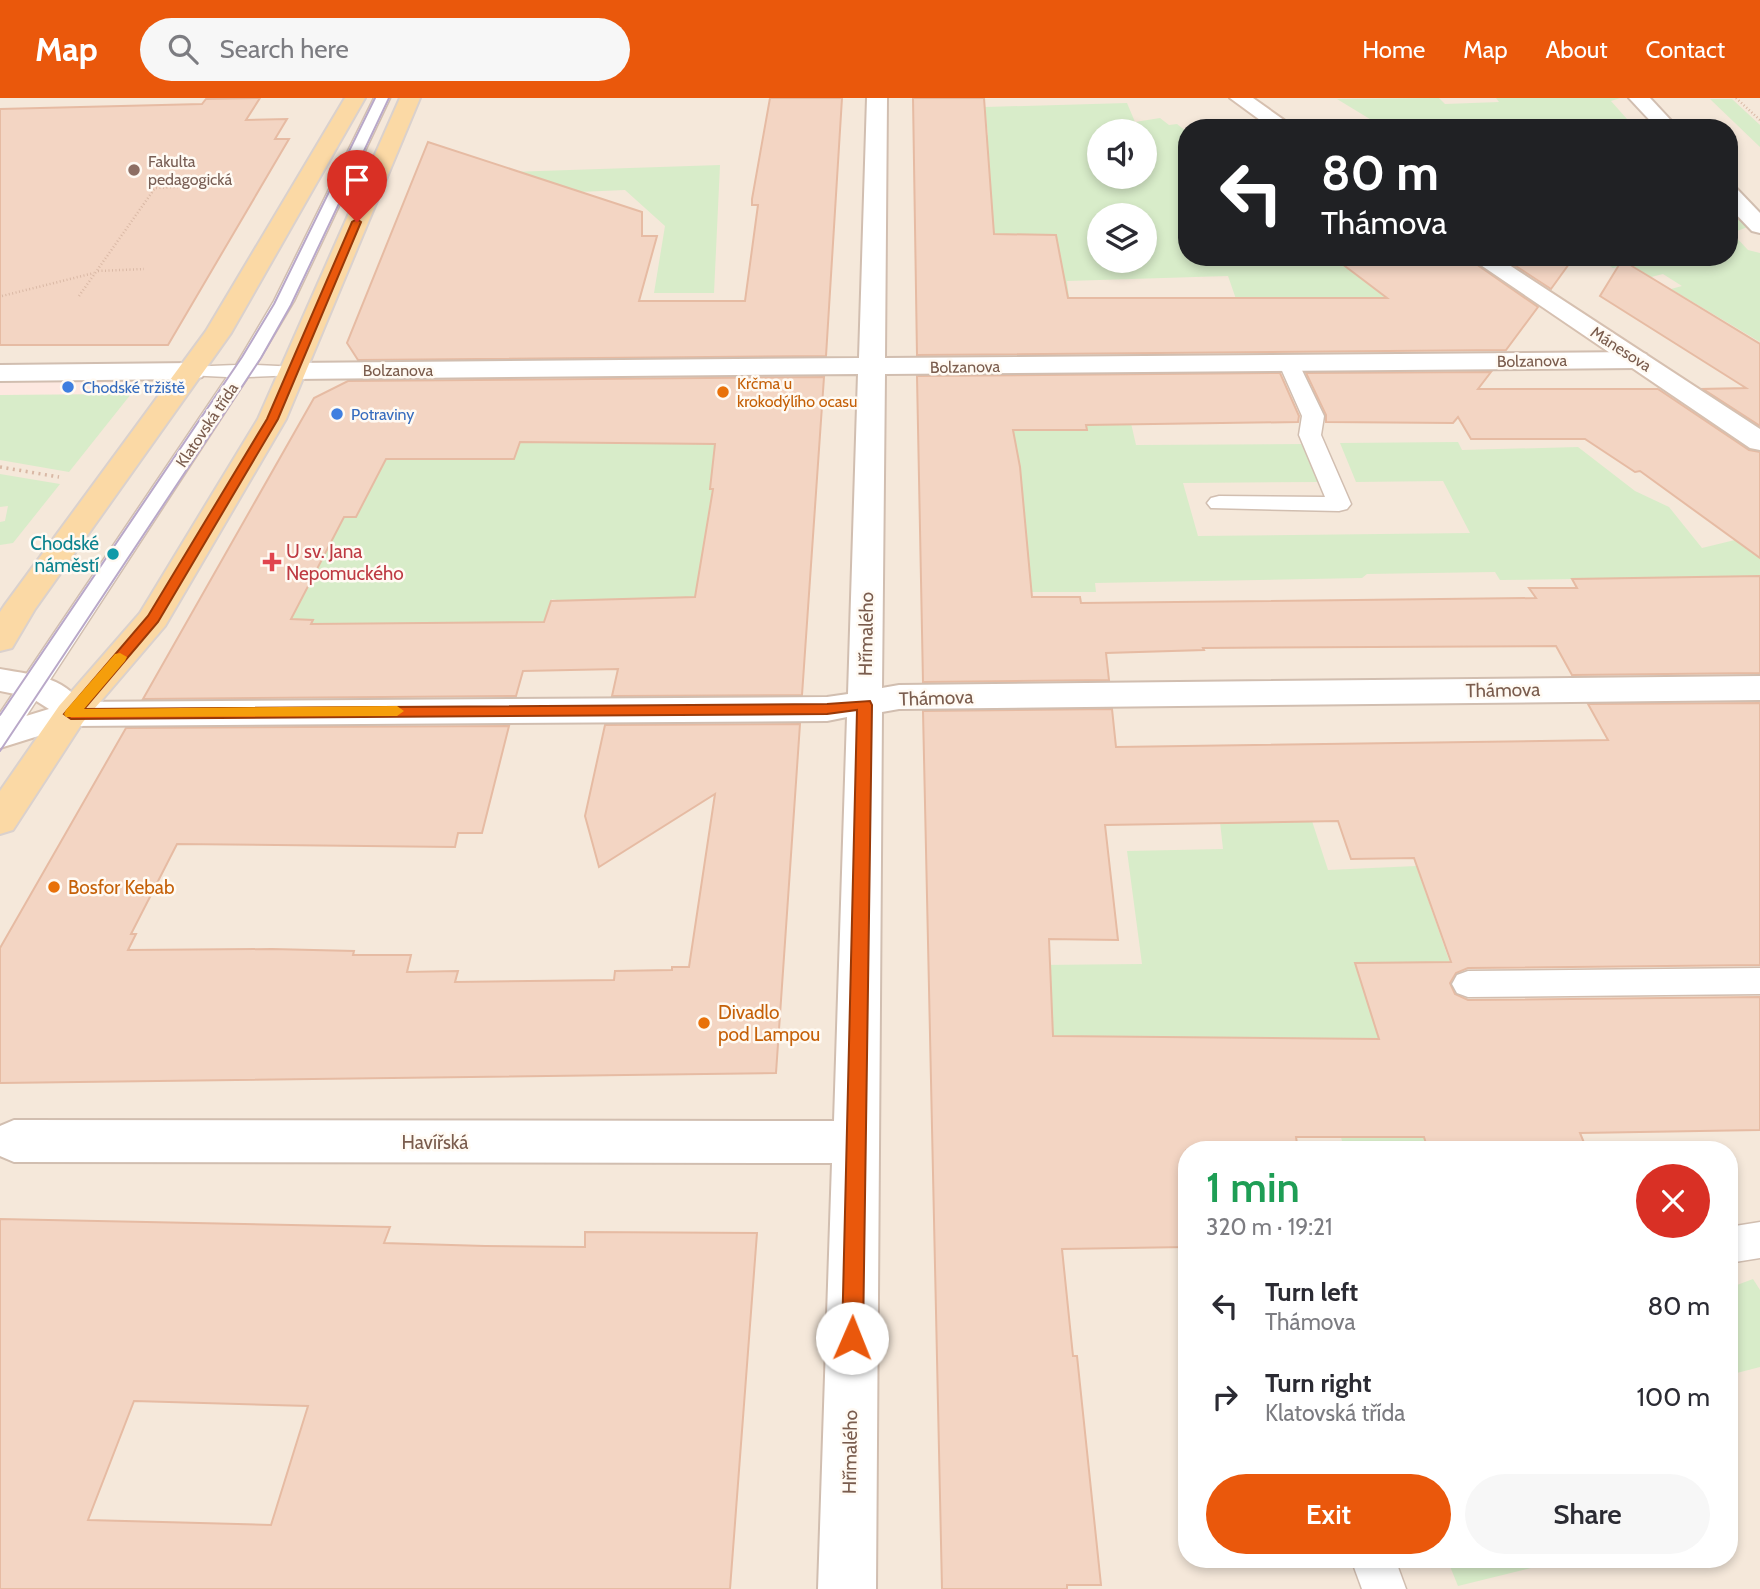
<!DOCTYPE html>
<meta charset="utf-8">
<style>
body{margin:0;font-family:Cabin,sans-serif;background:#f7f7f7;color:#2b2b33;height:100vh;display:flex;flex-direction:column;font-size:26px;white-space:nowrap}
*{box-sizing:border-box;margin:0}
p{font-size:23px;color:#7c7c81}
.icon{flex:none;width:38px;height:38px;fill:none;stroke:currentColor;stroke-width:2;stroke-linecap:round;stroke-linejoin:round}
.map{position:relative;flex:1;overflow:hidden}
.details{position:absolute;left:1178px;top:1043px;width:560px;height:427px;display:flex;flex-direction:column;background:#fff;border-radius:28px;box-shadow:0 4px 10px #0003}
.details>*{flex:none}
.hud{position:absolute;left:1178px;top:21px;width:560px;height:147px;border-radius:28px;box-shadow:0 4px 10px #0003;background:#202124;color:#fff;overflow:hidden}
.tools{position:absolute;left:1087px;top:21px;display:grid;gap:14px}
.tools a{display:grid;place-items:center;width:70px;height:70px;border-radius:50%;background:#fff;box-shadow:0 4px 10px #0003;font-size:35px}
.pin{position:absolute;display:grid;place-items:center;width:60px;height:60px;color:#fff;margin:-72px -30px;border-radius:50% 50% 50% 0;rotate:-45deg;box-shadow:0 0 7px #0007}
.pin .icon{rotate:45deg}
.me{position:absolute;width:77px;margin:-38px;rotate:1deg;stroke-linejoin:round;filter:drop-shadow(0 0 5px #0008)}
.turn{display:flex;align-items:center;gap:24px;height:147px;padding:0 28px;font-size:32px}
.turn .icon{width:91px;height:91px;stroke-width:2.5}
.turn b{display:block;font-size:49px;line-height:60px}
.round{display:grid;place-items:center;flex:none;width:74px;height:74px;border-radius:37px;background:#f7f7f7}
.head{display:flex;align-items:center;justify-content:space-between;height:119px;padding:0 28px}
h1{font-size:42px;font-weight:600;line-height:52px;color:#1e9e55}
.cta{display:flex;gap:14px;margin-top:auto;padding:14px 28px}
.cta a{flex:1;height:80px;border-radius:42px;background:#ea580c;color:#fff;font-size:28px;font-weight:600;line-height:80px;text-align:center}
.cta a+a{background:#f7f7f7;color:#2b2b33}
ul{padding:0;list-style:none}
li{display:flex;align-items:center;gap:21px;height:91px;padding:0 28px}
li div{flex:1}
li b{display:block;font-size:26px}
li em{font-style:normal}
header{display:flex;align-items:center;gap:42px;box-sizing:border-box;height:98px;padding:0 35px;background:#ea580c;color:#fff}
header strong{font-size:33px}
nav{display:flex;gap:38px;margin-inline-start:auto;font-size:24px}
.search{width:490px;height:63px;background:#f7f7f7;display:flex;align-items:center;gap:18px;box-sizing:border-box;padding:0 24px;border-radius:38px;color:#7c7c81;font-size:26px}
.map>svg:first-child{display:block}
</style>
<header>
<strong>Map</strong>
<div class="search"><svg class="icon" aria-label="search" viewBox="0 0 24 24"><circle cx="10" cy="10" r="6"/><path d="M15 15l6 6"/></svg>Search here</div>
<nav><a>Home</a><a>Map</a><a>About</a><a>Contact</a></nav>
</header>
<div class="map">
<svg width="1760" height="1491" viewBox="0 0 1760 1491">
<rect width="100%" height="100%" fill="#fdf6ec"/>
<path fill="#f5e8da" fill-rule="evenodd" d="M0,0H1760V1491H0ZM1186,30H1729V159H1186ZM1099,33H1144V79H1099ZM1099,117H1144V163H1099ZM1186,1052H1729V1461H1186Z"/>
<polygon fill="#fde8e0" points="143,280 131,296 0,297 0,281"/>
<g fill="#d8ecc9" fill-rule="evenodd">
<polygon points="1439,0 1445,6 1499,4 1496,0 1620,0 1611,3 1635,30 1390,30 1383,25 1378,26 1337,1"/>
<polygon points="1710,1 1732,1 1760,27 1760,49"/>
<path d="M1127,5L1135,24L1160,20L1169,27L1177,26L1186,33V159H1333L1341,165L1361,161L1423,207L1236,201L1228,178L1067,183L1072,223H998L981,120L993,119V112L976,37H988L985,9ZM1099,33H1144V79H1099ZM1099,117H1144V163H1099Z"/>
<polygon points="720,67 714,195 654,195 665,128 625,92 507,97 510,74"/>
<polygon points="1741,118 1750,128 1732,135 1748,152 1760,155 1760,244 1671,191 1682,188 1663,176 1651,179 1630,166 1613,170 1596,159 1729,159 1729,122"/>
<polygon points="131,296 69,374 0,362 0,297"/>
<polygon points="727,324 715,373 703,455 750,510 567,504 552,501 544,524 311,526 312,522 287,523 293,485 310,485 318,463 387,329 669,346 671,337"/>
<polygon points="1086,325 1131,325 1136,347 1306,346 1319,384 1183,385 1198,438 1470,435 1443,383 1356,384 1340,345 1458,344 1462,352 1578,349 1635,393 1669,409 1702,450 1739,441 1760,456 1760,519 1644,480 1500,482 1495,474 1367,476 1362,480 1095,485 1096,494 1001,494 1000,333 1086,332"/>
<polygon points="0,376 60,386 13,445 0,447 0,424 5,423 8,408 0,409"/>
<polygon points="1399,718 1450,865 1389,920 1428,1052 1344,1052 1341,1039 1364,941 1043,938 1038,867 1142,866 1127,753 1223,751 1220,724 1312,723 1328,772 1416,768"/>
<polygon points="1753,1181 1760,1192 1760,1269 1729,1277 1729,1190"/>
<polygon points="1447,1461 1567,1461 1458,1488"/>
</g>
<g fill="#f3d5c3" stroke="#e6bba3" stroke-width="2" fill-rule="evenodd">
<polygon points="260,0 246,22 287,21 275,41 289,41 168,247 0,247 0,11 202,6 206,1"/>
<polygon points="770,0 842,0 826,258 358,262 347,245 428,44 642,114 642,138 657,138 639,203 745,203 758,107 752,107 752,101"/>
<polygon points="913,0 984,0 994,136 1056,137 1068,200 1387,200 1333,159 1466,159 1538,209 1506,252 917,257"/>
<polygon points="1502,159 1574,159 1551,191"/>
<polygon points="1622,162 1760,246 1760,328 1703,291 1746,290 1600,198"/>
<polygon points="1491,274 1478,291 1658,291 1749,352 1760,354 1760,460 1640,373 1635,374 1585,341 1471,341 1458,319 1453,325 1326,324 1326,317 1306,275"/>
<polygon points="1280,275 1299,318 1298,324 1086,327 1087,332 1013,332 1020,369 1032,499 1080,499 1081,505 1536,500 1529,490 1577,490 1572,481 1760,478 1760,575 1572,577 1556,548 1203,550 1204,552 1106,555 1109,582 923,584 917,278"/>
<path d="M824,279L802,597L612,598L618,571L523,573L516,598L143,601L314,300L348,283ZM520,344L715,346L710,391H713L695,499L551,503L544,524L311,526L313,522L291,521L344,419H356L386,361H514Z"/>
<path d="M1760,605V867L1468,870L1456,875L1450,885L1455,896L1468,902L1760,899V1032L1580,1035L1587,1052H1428L1424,1039H1296L1298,1052H1186V1149L1062,1151L1073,1258H1077L1101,1487H1067V1491H942L923,613L1112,611L1116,649L1608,642L1588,606ZM1338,723L1351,761L1414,760L1451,864L1355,865L1379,941L1053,938L1049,841L1118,842L1105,727Z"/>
<polygon points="800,626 776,975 0,985 0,850 126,630 509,628 482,735 458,735 455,749 177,746 131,836 136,836 128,852 272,851 354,853 353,857 411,857 407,874 458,873 455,884 614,882 615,873 672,872 672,869 689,869 715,696 599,769 585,718 605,627"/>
<path d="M0,1121L390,1129L384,1145L485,1148L585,1149V1134L757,1135L730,1491H0ZM134,1303L308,1308L271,1427L88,1422Z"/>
</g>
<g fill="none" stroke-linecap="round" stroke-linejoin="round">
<defs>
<g id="lane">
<polygon points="374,0 390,0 294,203 256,267 299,269 302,273 299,277 248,279 10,643 0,646 0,615 227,279 186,277 183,273 186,269 236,267 274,203"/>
<polygon points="1289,260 1296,262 1299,266 1324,318 1321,337 1351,406 1347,411 1339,413 1211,410 1207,405 1211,400 1219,398 1325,399 1299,337 1302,318 1279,266 1282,262"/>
<polygon points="1760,870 1760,896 1468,899 1457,895 1452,886 1457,877 1468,873"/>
<polygon points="1760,1124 1760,1160 1729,1165 1729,1129"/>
<polygon points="1351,1461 1395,1461 1406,1491 1362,1491"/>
</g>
<g id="street">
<polygon points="867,0 887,0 885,260 1637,254 1646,256 1650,262 1646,268 1637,270 885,276 882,590 899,587 1760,578 1760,602 899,611 882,614 876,1491 818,1491 832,1065 14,1064 0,1058 0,1028 14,1022 834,1023 847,619 827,623 71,628 59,624 53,616 59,608 71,604 827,599 848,596 858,276 292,281 283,279 279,273 283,267 292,265 859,260"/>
<polygon points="1629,0 1650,0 1678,30 1657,30"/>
<polygon points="1729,89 1737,91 1760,115 1760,135 1752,133 1729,109"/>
<polygon points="193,265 202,267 206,273 202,279 193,281 0,283 0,267"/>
</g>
<g id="secondary">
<polygon points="1230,0 1253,0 1295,30 1271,30"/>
<polygon points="1469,159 1497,159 1760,331 1760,352 1750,350"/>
<path d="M0,571C39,578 67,578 89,616L83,624L0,650V626L49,611L30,599L0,593Z"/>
</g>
<g id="primary">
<polygon points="345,0 365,0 231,235 35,511 12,550 0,553 0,514 4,508 206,233"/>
<polygon points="400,0 420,0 286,321 165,528 83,624 13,732 0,736 0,693 59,608 140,515 258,321"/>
</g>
</defs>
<use href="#lane" stroke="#d1beb0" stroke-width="3"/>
<use href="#street" stroke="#d1beb0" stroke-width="4"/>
<use href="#secondary" stroke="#d6c0b0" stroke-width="4"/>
<use href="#primary" stroke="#dad1cd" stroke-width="4"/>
<g stroke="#d9b8a5" stroke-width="2.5" stroke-dasharray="1 2.5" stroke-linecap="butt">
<polyline points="1736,0 1760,22"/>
<polyline points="98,173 144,171"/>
<polyline points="2,198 94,175"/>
<polyline points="79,198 155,90 198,88"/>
</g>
<polyline stroke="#d9b8a5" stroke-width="3.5" stroke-dasharray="2 4.5" stroke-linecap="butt" points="0,369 59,379"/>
<use href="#lane" fill="#fff" fill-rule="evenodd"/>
<use href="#street" fill="#fff" fill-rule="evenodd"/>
<use href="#secondary" fill="#fff" fill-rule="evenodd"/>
<use href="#primary" fill="#fbd9a5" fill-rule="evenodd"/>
<g stroke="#b9a8c9" stroke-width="2">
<polyline points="0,617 242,259 274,206 375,0"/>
<polyline points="0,653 261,260 291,207 389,0"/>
</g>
</g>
<polygon fill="#ea580c" stroke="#983908" stroke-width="2" points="357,121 361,124 278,321 158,524 84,611 827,606 870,603 872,607 863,1240 860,1247 852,1250 845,1247 842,1240 857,612 827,616 71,621 64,616 148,518 267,321 352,124"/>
<polygon fill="#f59e0b" points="120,555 127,559 125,563 84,611 397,608 404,613 397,618 66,619 64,616 66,612 115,556"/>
<circle fill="#8d6e63" stroke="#fffaf3" stroke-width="2.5" cx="134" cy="72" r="7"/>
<g fill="#3f7fe0" stroke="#fffaf3" stroke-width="2.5">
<circle cx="68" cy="289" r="7"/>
<circle cx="337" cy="316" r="7"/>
</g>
<g fill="#e8710a" stroke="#fffaf3" stroke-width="2.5">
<circle cx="723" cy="294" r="7"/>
<circle cx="54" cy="789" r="7"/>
<circle cx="704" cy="925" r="7"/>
</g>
<circle fill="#0f9aa8" stroke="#fffaf3" stroke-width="2.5" cx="113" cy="456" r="7"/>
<path fill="#e0444e" stroke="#fffaf3" stroke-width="2.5" d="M268.5 453.5h7v7h7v7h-7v7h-7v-7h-7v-7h7z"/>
<g text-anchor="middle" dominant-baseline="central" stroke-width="5" stroke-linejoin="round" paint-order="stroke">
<g font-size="16" fill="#785e54" stroke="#fffaf3" text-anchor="start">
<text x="148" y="63">Fakulta<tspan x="148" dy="18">pedagogická</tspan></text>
</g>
<g font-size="16" fill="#7a5c4d" stroke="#fffaf3">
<text transform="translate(1621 251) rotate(33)">Mánesova</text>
<text transform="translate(1532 263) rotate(-1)">Bolzanova</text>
<text transform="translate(965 269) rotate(-1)">Bolzanova</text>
<text x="398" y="272">Bolzanova</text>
<text transform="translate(207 327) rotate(-56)">Klatovská třída</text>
</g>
<g font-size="16" fill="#c56008" stroke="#fffaf3" text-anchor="start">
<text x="737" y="285">Krčma u<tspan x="737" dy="18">krokodýlího ocasu</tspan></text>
</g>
<g font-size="16" fill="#366cbe" stroke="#fffaf3" text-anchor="start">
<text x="82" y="289">Chodské tržiště</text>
<text x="351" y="316">Potraviny</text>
</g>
<g font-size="19" fill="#0d838f" stroke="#fffaf3" text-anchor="end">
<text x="99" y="445">Chodské<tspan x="99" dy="22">náměstí</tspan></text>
</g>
<g font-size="19" fill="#be3a42" stroke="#fffaf3" text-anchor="start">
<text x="286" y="453">U sv. Jana<tspan x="286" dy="22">Nepomuckého</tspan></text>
</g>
<g font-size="19" fill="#7a5c4d" stroke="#fffaf3">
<text transform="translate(866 536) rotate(-89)">Hřímalého</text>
<text transform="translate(1503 592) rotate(-1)">Thámova</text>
<text transform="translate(936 600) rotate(-2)">Thámova</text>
<text x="435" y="1044">Havířská</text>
<text transform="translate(850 1354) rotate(-89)">Hřímalého</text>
</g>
<g font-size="19" fill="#c56008" stroke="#fffaf3" text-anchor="start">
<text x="68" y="789">Bosfor Kebab</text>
<text x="718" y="914">Divadlo<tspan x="718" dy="22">pod Lampou</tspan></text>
</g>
</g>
</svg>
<div class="tools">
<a><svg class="icon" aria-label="sound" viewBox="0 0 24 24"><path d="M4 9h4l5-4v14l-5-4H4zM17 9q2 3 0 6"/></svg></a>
<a><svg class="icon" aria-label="layers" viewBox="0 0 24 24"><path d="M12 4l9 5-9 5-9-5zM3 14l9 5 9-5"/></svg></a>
</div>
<div class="pin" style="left:357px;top:124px;background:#d93025"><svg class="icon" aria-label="arrive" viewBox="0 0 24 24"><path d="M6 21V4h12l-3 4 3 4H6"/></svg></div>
<svg class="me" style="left:852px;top:1240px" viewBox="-20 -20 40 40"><circle r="19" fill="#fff"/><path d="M0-13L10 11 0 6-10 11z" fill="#ea580c"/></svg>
<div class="hud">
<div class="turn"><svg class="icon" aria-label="left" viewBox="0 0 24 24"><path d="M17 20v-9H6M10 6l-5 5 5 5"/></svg><div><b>80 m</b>Thámova</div></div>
</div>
<section class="details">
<div class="head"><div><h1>1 min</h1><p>320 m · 19:21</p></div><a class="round" style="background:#d93025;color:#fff"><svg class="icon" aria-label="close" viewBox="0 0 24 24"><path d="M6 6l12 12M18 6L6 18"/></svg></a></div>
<ul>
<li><svg class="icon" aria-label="left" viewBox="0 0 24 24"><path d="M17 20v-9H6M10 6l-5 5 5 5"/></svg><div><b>Turn left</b><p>Thámova</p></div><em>80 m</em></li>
<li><svg class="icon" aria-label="right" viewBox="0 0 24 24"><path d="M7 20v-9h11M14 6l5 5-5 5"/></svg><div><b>Turn right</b><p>Klatovská třída</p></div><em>100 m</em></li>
</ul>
<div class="cta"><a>Exit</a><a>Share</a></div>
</section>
</div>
